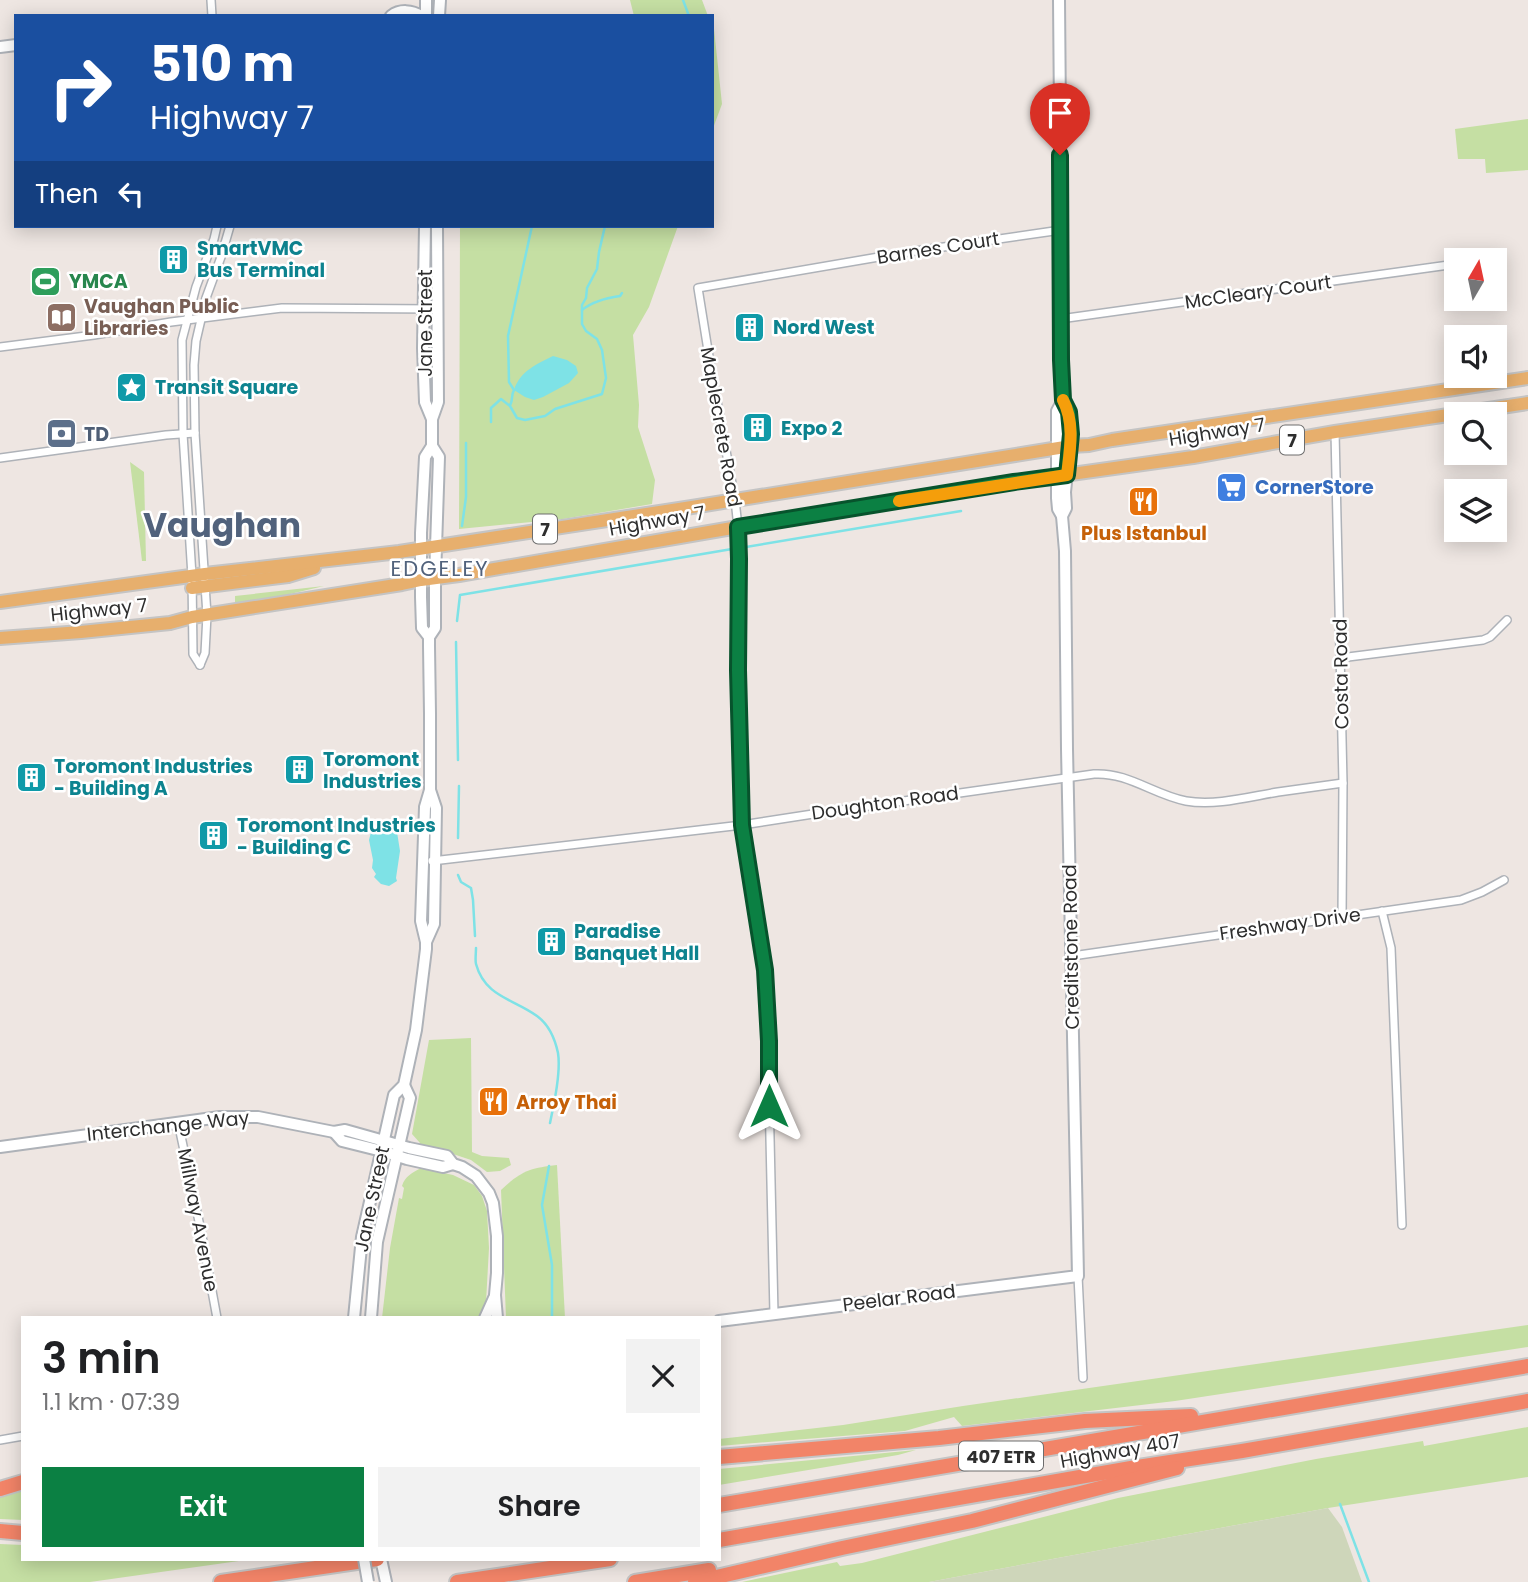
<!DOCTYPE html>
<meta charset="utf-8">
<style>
body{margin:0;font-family:Poppins,sans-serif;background:#f2f2f2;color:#202124;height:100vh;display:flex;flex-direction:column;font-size:26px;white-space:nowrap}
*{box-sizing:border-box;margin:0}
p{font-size:23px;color:#757577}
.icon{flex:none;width:38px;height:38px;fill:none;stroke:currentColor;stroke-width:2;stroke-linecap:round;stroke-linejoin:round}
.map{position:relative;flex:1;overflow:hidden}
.panel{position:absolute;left:21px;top:1316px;width:700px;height:245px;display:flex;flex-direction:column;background:#fff;border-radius:0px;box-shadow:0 4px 18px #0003}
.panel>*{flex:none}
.top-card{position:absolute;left:14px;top:14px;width:700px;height:214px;border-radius:0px;box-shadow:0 4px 18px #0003;background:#1a4fa0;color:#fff;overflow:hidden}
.needle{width:46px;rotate:9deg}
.controls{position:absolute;left:1444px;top:248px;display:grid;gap:14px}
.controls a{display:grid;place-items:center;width:63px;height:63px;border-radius:0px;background:#fff;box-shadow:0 4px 18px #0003;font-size:35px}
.pin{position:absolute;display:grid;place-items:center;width:60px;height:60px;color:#fff;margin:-72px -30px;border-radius:50% 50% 50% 0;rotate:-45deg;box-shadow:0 0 7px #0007}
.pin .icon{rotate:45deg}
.me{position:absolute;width:77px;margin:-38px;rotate:0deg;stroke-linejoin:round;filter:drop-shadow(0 0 5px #0008)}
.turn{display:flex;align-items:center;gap:24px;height:147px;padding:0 21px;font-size:32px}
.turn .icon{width:91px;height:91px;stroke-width:2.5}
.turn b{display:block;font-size:49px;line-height:60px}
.then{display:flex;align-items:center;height:66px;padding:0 21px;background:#0003;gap:14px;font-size:26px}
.round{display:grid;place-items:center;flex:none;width:74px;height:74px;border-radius:0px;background:#f2f2f2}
.summary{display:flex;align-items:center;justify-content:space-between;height:119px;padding:0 21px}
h1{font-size:42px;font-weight:600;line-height:52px}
.cta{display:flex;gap:14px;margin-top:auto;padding:14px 21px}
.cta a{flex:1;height:80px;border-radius:0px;background:#0b8043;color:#fff;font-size:28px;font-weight:600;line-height:80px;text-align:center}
.cta a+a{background:#f2f2f2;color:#202124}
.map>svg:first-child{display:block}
</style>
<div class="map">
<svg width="1528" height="1582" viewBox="0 0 1528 1582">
<rect width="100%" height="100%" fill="#eee6e2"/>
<g fill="#c5dfa3">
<polygon points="630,0 702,0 708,16 634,16"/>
<polygon points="712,24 714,29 722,104 712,131"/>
<polygon points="1528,119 1528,170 1486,173 1485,159 1458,159 1455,129"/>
<polygon points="460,226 678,226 649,307 633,335 639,405 638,427 655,480 652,504 563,519 459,529"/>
<polygon points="130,462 144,472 146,561 142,561"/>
<polygon points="324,586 256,602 235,605 235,596"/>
<polygon points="471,1038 472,1152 482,1156 509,1158 511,1165 500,1171 487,1172 471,1160 453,1154 419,1146 420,1143 412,1134 429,1040"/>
<path d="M557,1165L565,1318H506L501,1190C521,1171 530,1168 557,1165Z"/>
<path d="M421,1168L453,1175L474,1185L482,1196L487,1211L489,1248L486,1302L481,1318H382L390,1248L399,1198L402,1199L404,1188L402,1186C405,1176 412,1173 421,1168Z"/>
<polygon points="1528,1325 1528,1347 1175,1401 962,1426 954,1417 905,1431 719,1446 719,1439 843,1425 963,1406"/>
<polygon points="1528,1427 1528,1477 1328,1508 929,1582 742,1582 837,1562 840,1566 862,1563 1118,1498 1316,1459 1423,1441 1424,1446"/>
<polygon points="916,1450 898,1455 719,1485 719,1469"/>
<polygon points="23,1491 23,1520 0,1519 0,1497"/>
<polygon points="0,1544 23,1545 23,1559 253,1559 90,1582 0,1582"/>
</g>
<polygon fill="#ced6ba" points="1328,1508 1342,1527 1362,1582 929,1582"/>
<g fill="#7ee2e6">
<path d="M553,356L567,360L576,366L578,373L569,383L543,397L534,400L525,397L514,390C520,371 537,364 553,356Z"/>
<polygon points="387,820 398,822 397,832 400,851 396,878 397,881 389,886 381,884 374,877 376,874 372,868 373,860 369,840 373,824 380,824"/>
</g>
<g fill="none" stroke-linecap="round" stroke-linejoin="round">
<g stroke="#7ee2e6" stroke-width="2.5">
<polyline points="683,0 689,16"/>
<path d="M582,310C593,301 606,298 620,296L622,293"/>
<path d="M510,405C513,401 511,395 514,390L509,382L508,336L532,226"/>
<polyline points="491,422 491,408 501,399 510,406 517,418 525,420 545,416 555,409 602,394 606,378 602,350 597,339 586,331 582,324 582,305 586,298 587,288 597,269 599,252 605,226"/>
<polyline points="462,526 466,497 466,443"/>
<polyline points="746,547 961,511"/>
<polyline points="457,621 460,595 732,549"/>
<polyline points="456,642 458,760"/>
<polyline points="458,838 459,786"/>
<polyline points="458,875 461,882 471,888 473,900 475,936"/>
<path d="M476,948C476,953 475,960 476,964C485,997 514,999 537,1016C548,1024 555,1039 558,1053C561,1072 554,1104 550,1123"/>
<polyline points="549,1166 542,1205 552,1265 552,1318"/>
<polyline points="1340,1504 1369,1582"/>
</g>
<defs>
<g id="street">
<polyline points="211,0 212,16"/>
<polyline points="1060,319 1456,264"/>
<polyline points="0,347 94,335 171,322 282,308 437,309"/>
<polyline points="1335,432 1343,783 1342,917"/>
<polyline points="0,458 166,435 195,433"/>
<polyline points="1340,658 1483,640 1490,637 1507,620"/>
<polyline points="200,665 193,654 192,576 183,434 182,340 196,287 214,239 217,226"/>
<polyline points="200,665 205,653 207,615 195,433 194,365 196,341 206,298 221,257 230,226"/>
<path d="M432,861L742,825L826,812L1094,774C1128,772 1154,795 1186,801C1216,806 1248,797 1278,792C1299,789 1321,786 1343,783"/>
<polyline points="1382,911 1391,948 1402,1225"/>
<polyline points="1072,956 1461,900 1482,892 1504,880"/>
<polyline points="178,1122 201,1231 217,1318"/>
<polyline points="1078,1276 1083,1378"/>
<polyline points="774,1314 767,1006 761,939 742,825 738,670 739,559 738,527 735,500 711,369 698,288 902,253 1061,230"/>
<polyline points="0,1440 23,1436"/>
</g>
<g id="secondary">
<path d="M391,16C400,9 412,10 421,16"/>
<polyline points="426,16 426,0"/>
<polyline points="439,16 440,0"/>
<polyline points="0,47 16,45"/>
<polyline points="425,226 423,348 425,402 432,419"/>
<polyline points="1062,516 1058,509 1057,498 1057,411 1063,400"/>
<polyline points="429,637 422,628 421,597 421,533 425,457 432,446 432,419 438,402 437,226"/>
<polyline points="426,942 434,924 436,808 430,790"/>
<polyline points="334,1132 342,1141 382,1151 407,1159 443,1167 453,1164"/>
<polyline points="0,1147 220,1117 258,1117 334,1132 345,1130 409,1148 447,1156 453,1164 462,1167 476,1176 489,1193 493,1203 497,1236 497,1273 495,1295 497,1318"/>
<polyline points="354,1318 362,1237 394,1095 404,1085 416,1030 426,949 426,942 421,921 425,807 430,790 430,714 429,646 429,637 435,628 435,578 439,457 432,446"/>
<polyline points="371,1318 377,1242 410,1098 404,1085"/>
<polyline points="485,1318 494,1298"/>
<polyline points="719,1321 1078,1276 1067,749 1065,551 1062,516 1066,508 1065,492 1071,434 1069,412 1063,400 1060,319 1061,230 1059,0"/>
<polyline points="381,1559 386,1582"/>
</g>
<g id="primary">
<polyline points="192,588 288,576 314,568"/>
<polyline points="0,602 205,574 399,552 692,507 1071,446 1089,445 1112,440 1186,429 1528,378"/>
<polyline points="0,638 81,632 170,623 192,617 402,584 421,580 459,575 738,527 1014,482 1193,457 1335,432 1528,403"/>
</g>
<g id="highway">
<polyline points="719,1457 939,1438 1085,1421 1191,1416"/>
<polyline points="0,1489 23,1482"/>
<polyline points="719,1505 1528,1366"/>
<polyline points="0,1531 23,1533"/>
<polyline points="719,1540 1131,1468 1242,1451 1528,1401"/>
<polyline points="221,1582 377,1559"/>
<polyline points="457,1582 610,1559"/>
<polyline points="635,1582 709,1570"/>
<polyline points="695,1582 842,1548 972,1521 1177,1468"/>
</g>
</defs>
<use href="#street" stroke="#aeb2b8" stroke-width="10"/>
<use href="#secondary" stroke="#aeb2b8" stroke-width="14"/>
<use href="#primary" stroke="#c4c4c4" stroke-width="16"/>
<use href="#highway" stroke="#c4c4c4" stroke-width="18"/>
<use href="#street" stroke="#fff" stroke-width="7"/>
<use href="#secondary" stroke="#fff" stroke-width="10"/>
<use href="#primary" stroke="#e7af6d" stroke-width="12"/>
<use href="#highway" stroke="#f28468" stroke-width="14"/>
<defs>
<polyline id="secondary-bridge" points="364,1559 368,1582"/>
</defs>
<use href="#secondary-bridge" stroke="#aeb2b8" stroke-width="14" stroke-linecap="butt"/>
<use href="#secondary-bridge" stroke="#fff" stroke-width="10"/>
</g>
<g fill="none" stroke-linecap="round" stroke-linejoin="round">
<defs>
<polyline id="route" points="769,1106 769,1041 765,970 742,825 738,670 739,559 738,527 1014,482 1067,475 1071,434 1069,412 1063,400 1061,360 1060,155"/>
</defs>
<use href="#route" stroke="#07532c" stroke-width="18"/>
<use href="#route" stroke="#0b8043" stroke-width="12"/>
<path stroke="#f59e0b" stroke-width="12" d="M899,501L1067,475C1070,450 1075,423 1063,400"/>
</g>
<defs>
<symbol id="building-square" viewBox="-11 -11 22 22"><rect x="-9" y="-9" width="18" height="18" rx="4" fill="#0f9aa8" stroke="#fff"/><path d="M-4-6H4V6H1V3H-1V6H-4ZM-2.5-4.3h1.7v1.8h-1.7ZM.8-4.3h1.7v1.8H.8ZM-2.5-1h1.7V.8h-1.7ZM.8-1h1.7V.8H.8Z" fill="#fff"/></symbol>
<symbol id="stadium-square" viewBox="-11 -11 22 22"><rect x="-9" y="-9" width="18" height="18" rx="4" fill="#2e9e5b" stroke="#fff"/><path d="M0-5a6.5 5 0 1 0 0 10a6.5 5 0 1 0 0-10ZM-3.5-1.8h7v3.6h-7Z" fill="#fff"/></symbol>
<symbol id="library-square" viewBox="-11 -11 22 22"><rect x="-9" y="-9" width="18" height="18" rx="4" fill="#8d6e63" stroke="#fff"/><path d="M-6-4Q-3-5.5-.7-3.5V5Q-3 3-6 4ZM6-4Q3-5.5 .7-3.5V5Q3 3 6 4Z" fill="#fff"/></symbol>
<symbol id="sight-square" viewBox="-11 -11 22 22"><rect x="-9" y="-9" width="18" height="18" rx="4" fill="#0f9aa8" stroke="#fff"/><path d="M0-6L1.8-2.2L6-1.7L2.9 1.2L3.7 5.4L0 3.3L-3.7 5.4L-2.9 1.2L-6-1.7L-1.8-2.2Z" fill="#fff"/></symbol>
<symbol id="bank-square" viewBox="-11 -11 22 22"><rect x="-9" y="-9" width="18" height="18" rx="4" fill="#5c6f8a" stroke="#fff"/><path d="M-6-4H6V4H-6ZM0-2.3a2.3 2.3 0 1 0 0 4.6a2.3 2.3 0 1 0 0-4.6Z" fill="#fff"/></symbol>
<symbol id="supermarket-square" viewBox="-11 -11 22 22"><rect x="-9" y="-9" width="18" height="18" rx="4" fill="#3f7fe0" stroke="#fff"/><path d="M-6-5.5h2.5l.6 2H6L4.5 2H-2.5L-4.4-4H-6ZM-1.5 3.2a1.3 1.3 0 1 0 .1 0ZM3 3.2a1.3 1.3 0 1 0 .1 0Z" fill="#fff"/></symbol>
<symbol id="restaurant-square" viewBox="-11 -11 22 22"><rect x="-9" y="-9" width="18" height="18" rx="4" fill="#e8710a" stroke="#fff"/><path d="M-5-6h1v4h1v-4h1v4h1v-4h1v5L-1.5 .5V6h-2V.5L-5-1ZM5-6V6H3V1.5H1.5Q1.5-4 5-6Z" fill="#fff"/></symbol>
</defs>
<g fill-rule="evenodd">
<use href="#building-square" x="156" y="242" width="35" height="35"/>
<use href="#stadium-square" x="28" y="264" width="35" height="35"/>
<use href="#library-square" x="44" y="300" width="35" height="35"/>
<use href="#building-square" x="732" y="310" width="35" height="35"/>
<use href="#sight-square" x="114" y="370" width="35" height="35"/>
<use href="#building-square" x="740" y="410" width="35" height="35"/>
<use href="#bank-square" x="44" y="416" width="35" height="35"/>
<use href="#supermarket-square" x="1214" y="470" width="35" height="35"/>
<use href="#restaurant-square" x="1126" y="484" width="35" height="35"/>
<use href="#building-square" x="282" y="752" width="35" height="35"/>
<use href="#building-square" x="14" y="760" width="35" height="35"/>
<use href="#building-square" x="196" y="818" width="35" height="35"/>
<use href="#building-square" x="534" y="924" width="35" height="35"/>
<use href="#restaurant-square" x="476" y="1084" width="35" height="35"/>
</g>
<g text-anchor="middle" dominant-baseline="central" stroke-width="5" stroke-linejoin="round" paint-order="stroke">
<g fill="#fff" stroke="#6d6d6d" stroke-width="2">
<rect x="1280" y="425.5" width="24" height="29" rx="5"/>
<rect x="533" y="514.5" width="24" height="29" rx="5"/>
<rect x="959" y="1441.5" width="84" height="29" rx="5"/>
</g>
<g font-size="18" font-weight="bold" fill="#2e2e2e">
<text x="1292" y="440">7</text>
<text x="545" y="529">7</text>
<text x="1001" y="1456">407 ETR</text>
</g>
<g font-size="19" font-weight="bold" fill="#0d838f" stroke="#fff" text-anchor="start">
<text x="197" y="248">SmartVMC<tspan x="197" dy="22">Bus Terminal</tspan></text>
<text x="773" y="327">Nord West</text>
<text x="155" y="387">Transit Square</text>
<text x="781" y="428">Expo 2</text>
<text x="323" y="759">Toromont<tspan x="323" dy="22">Industries</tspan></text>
<text x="54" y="766">Toromont Industries<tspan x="54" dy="22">- Building A</tspan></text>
<text x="237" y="825">Toromont Industries<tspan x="237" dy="22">- Building C</tspan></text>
<text x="574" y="931">Paradise<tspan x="574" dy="22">Banquet Hall</tspan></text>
</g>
<g font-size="19" fill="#2e2e2e" stroke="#fff">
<text transform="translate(938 248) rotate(-9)">Barnes Court</text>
<text transform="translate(1258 292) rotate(-8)">McCleary Court</text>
<text transform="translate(425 323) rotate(-90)">Jane Street</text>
<text transform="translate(721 427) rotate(80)">Maplecrete Road</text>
<text transform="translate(1217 432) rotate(-9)">Highway 7</text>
<text transform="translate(657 521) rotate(-10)">Highway 7</text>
<text transform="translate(99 610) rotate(-6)">Highway 7</text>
<text transform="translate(1341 674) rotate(-91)">Costa Road</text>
<text transform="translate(885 803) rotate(-8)">Doughton Road</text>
<text transform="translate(1290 924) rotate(-8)">Freshway Drive</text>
<text transform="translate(1071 947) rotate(-91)">Creditstone Road</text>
<text transform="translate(168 1126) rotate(-6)">Interchange Way</text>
<text transform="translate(372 1199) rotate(-78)">Jane Street</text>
<text transform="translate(198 1220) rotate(79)">Millway Avenue</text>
<text transform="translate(899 1298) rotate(-7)">Peelar Road</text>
<text transform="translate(1120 1451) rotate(-10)">Highway 407</text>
</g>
<g font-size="19" font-weight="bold" fill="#27864d" stroke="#fff" text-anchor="start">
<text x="69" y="281">YMCA</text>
</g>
<g font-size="19" font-weight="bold" fill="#785e54" stroke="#fff" text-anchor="start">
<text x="84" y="306">Vaughan Public<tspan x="84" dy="22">Libraries</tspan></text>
</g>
<g font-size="19" font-weight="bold" fill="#4e5e75" stroke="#fff" text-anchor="start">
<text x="84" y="434">TD</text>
</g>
<g font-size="19" font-weight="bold" fill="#366cbe" stroke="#fff" text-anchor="start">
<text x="1255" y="487">CornerStore</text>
</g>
<g font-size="19" font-weight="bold" fill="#c56008" stroke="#fff">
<text x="1144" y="533">Plus Istanbul</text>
<text x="516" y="1102" text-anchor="start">Arroy Thai</text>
</g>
<g font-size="21" letter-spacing="2" fill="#51627c" stroke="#fff">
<text x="440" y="568">EDGELEY</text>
</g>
<g font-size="33" font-weight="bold" fill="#51627c" stroke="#fff">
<text x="222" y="525">Vaughan</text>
</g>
</g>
</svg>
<div class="controls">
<a><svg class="needle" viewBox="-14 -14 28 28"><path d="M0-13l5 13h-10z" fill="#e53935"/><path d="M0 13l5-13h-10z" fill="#757577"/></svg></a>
<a><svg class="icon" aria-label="sound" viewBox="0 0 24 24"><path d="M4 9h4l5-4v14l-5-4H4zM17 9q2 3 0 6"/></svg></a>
<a><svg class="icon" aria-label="search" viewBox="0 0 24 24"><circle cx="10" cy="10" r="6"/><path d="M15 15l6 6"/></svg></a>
<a><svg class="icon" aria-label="layers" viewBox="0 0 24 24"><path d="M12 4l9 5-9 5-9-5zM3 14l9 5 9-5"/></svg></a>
</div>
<div class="pin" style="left:1060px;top:155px;background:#d93025"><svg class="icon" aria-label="arrive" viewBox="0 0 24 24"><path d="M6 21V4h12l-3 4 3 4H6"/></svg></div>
<svg class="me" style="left:769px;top:1106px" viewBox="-20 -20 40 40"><path d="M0-17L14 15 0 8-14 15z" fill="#0b8043" stroke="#fff" stroke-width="4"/></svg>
<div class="top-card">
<div class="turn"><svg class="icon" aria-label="right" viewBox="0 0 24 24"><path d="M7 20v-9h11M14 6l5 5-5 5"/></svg><div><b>510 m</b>Highway 7</div></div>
<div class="then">Then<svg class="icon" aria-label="left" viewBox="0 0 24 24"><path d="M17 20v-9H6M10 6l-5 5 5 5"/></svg></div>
</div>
<section class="panel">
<div class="summary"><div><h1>3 min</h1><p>1.1 km · 07:39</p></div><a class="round"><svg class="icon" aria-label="close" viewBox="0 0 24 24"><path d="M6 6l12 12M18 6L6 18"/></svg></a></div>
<div class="cta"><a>Exit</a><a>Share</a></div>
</section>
</div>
